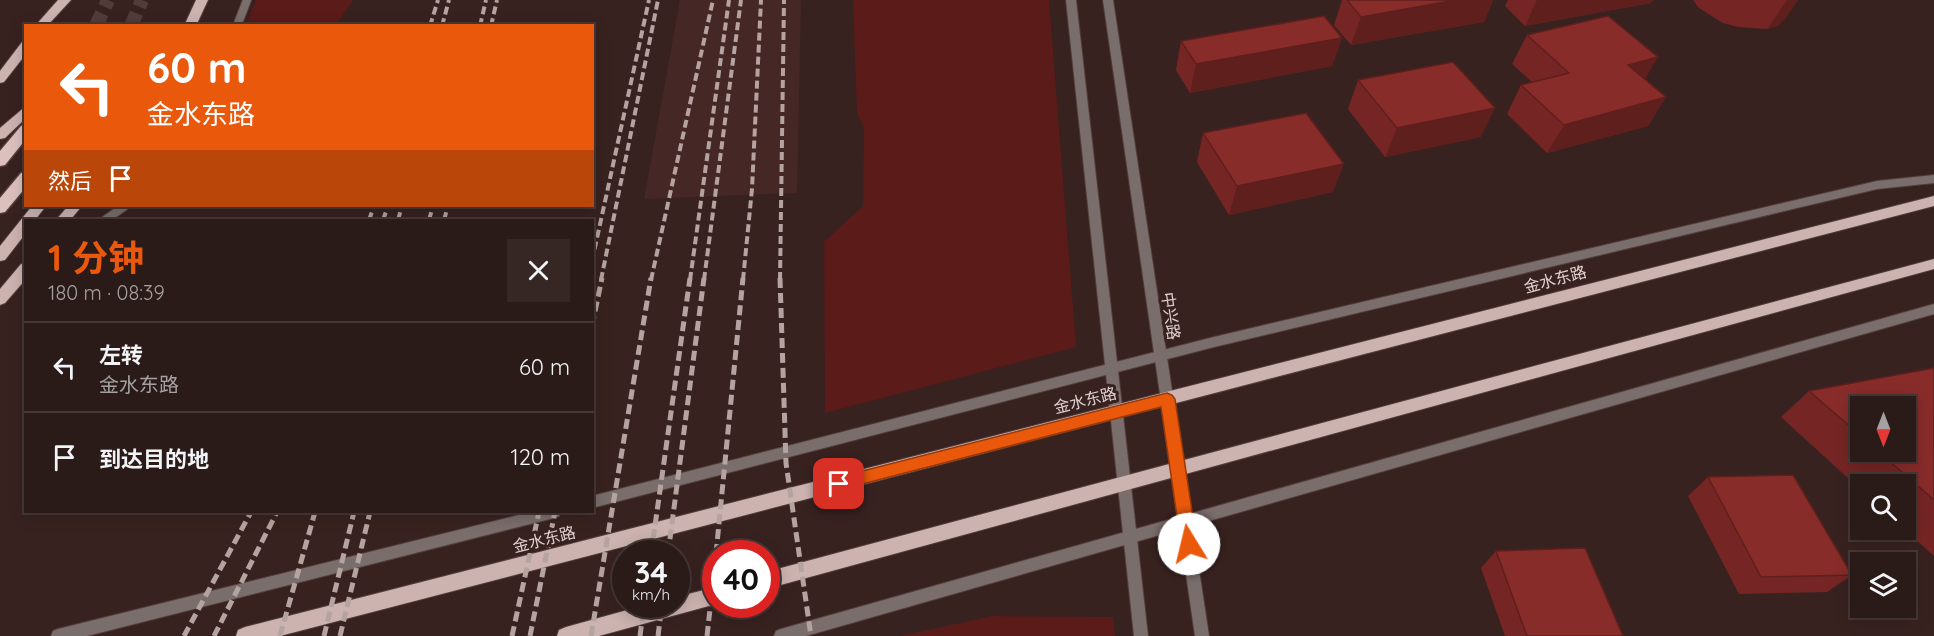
<!DOCTYPE html>
<html lang="zh">
<meta charset="utf-8">
<style>
body{margin:0;font-family:Quicksand,"Noto Sans SC",sans-serif;background:#362725;color:#f1f3f6;height:100vh;display:flex;flex-direction:column;font-size:22px;white-space:nowrap}
*{box-sizing:border-box;margin:0}
p{font-size:20px;color:#a5a1a2}
.icon{flex:none;width:33px;height:33px;fill:none;stroke:currentColor;stroke-width:2;stroke-linecap:round;stroke-linejoin:round}
.map{position:relative;flex:1;overflow:hidden}
.sheet{position:absolute;left:24px;top:219px;width:570px;height:294px;display:flex;flex-direction:column;background:#2a1a18;border-radius:0px;box-shadow:0 3px 15px #0003,0 0 0 2px #463837}
.sheet>*{flex:none}
.guide{position:absolute;left:24px;top:24px;width:570px;height:183px;border-radius:0px;box-shadow:0 3px 15px #0003,0 0 0 2px #463837;background:#ea580c;color:#fff;overflow:hidden}
.needle{width:39px;rotate:180deg}
.tools{position:absolute;left:1850px;top:396px;display:grid;gap:12px}
.tools a{display:grid;place-items:center;width:66px;height:66px;border-radius:0px;background:#2a1a18;box-shadow:0 3px 15px #0003,0 0 0 2px #463837;font-size:30px}
.speed{position:absolute;left:612px;top:540px;display:flex;gap:12px;font-size:30px;font-weight:700;text-align:center}
.speed>*{display:grid;place-content:center;width:78px;height:78px;border-radius:50%;background:#2a1a18;box-shadow:0 3px 15px #0003,0 0 0 2px #463837;line-height:1}
.speed small{font-size:15px;font-weight:400}
.speed .limit{border:9px solid #d22;background:#fff;color:#111}
.pin{position:absolute;display:grid;place-items:center;width:51px;height:51px;color:#fff;margin:-26px;border-radius:12px;box-shadow:0 3px 9px #0006}
.me{position:absolute;width:66px;margin:-33px;rotate:351deg;stroke-linejoin:round;filter:drop-shadow(0 0 4px #0008)}
.turn{display:flex;align-items:center;gap:21px;height:126px;padding:0 24px;font-size:27px}
.turn .icon{width:78px;height:78px;stroke-width:2.5}
.turn b{display:block;font-size:42px;line-height:51px}
.then{display:flex;align-items:center;height:57px;padding:0 24px;background:#0003;gap:12px;font-size:22px}
.round{display:grid;place-items:center;flex:none;width:63px;height:63px;border-radius:0px;background:#362725}
.headline{display:flex;align-items:center;justify-content:space-between;height:102px;padding:0 24px}
h1{font-size:36px;font-weight:700;line-height:45px;color:#ea580c}
ul{padding:0;list-style:none}
li{display:flex;align-items:center;gap:18px;height:90px;padding:0 24px;border-top:2px solid #463837}
li div{flex:1}
li b{display:block;font-size:22px}
li em{font-style:normal}
.map>svg:first-child{display:block}
</style>
<div class="map">
<svg width="1934" height="636" viewBox="0 0 1934 636">
<rect width="100%" height="100%" fill="#382220"/>
<polygon fill="#452725" points="680,0 801,0 797,193 644,199"/>
<g fill="#5a1b19">
<polygon points="256,0 353,0 336,25 246,25"/>
<polygon points="853,0 1049,0 1076,347 825,413 824,242 863,206 864,128 857,113"/>
<polygon points="993,616 1113,617 1115,636 900,636"/>
</g>
<g fill="none" stroke-linecap="round" stroke-linejoin="round">
<g stroke="#513c3a" stroke-width="14" stroke-dasharray="14 7" stroke-linecap="butt">
<polyline points="96,26 108,0"/>
<polyline points="131,26 142,0"/>
</g>
<defs>
<g id="service">
<polyline points="237,26 247,0"/>
<polyline points="105,220 125,206"/>
</g>
<g id="minor">
<polygon points="1934,175 1934,183 1877,189 1214,347 592,508 592,496 1214,337 1877,181"/>
<polygon points="1934,304 1934,314 806,636 774,636 776,631 781,629"/>
<polygon points="531,512 561,512 559,516 554,518 87,636 51,636 53,631 58,629"/>
</g>
<g id="tertiary">
<polygon points="1066,0 1076,0 1148,636 1134,636"/>
<polygon points="1103,0 1113,0 1209,636 1195,636"/>
</g>
<g id="primary">
<polygon points="58,0 71,0 47,26 35,26"/>
<polygon points="196,0 208,0 196,26 184,26"/>
<polygon points="26,41 26,54 4,82 0,83 0,71 22,42"/>
<polygon points="26,106 26,118 5,138 0,139 0,128"/>
<polygon points="1934,196 1934,206 280,636 236,636 238,630 245,627"/>
<polygon points="32,206 46,206 35,220 26,220 26,233 5,260 0,261 0,246"/>
<polygon points="68,206 82,206 70,220 56,220"/>
<polygon points="1934,259 1934,269 766,589 766,572"/>
<polygon points="26,263 26,279 5,303 0,305 0,289 21,264"/>
<polygon points="716,587 716,604 599,636 557,636 559,630 566,627 649,604 676,604 676,597"/>
</g>
<g id="trunk">
<polygon points="26,124 26,139 5,165 0,166 0,151 21,126"/>
<polygon points="26,172 26,187 5,212 0,213 0,198 21,173"/>
</g>
</defs>
<use href="#service" stroke="#533e3c" stroke-width="10"/>
<use href="#minor" stroke="#533e3c" stroke-width="2"/>
<use href="#tertiary" stroke="#533e3c" stroke-width="2"/>
<use href="#primary" stroke="#533e3c" stroke-width="2"/>
<use href="#trunk" stroke="#533e3c" stroke-width="3"/>
<use href="#service" stroke="#7a6e6c" stroke-width="8"/>
<use href="#minor" fill="#7a6e6c" fill-rule="evenodd"/>
<use href="#tertiary" fill="#7a6e6c" fill-rule="evenodd"/>
<use href="#primary" fill="#ccb3b0" fill-rule="evenodd"/>
<use href="#trunk" fill="#dcc0bd" fill-rule="evenodd"/>
<g stroke="#b4a3a1" stroke-width="4" stroke-dasharray="8 4" stroke-linecap="butt">
<polyline points="430,26 438,0"/>
<polyline points="442,26 449,0"/>
<polyline points="480,26 486,0"/>
<polyline points="491,26 497,0"/>
<polyline points="369,220 374,206"/>
<polyline points="383,220 388,206"/>
<polyline points="398,220 402,206"/>
<polyline points="429,220 433,206"/>
<polyline points="444,220 448,206"/>
<polyline points="592,261 649,0"/>
<polyline points="601,280 658,0"/>
<polyline points="651,280 713,0"/>
<polyline points="690,280 729,0"/>
<polyline points="704,280 741,0"/>
<polyline points="743,280 752,189 761,0"/>
<polyline points="780,280 784,0"/>
</g>
<g stroke="#b4a3a1" stroke-width="5" stroke-dasharray="10 5" stroke-linecap="butt">
<polyline points="780,278 786,463 811,636"/>
<polyline points="592,326 602,278"/>
<polyline points="651,554 690,278"/>
<polyline points="668,554 704,278"/>
<polyline points="716,554 743,278"/>
<polyline points="184,636 251,512"/>
<polyline points="214,636 277,512"/>
<polyline points="280,636 315,512"/>
<polyline points="324,636 354,512"/>
<polyline points="340,636 370,512"/>
<polyline points="512,636 539,512"/>
<polyline points="530,636 555,512"/>
<polyline points="591,636 651,278"/>
<polyline points="640,636 644,604"/>
<polyline points="658,636 662,604"/>
<polyline points="707,636 716,556"/>
</g>
</g>
<g fill="#752624" fill-rule="evenodd">
<polygon points="1342,0 1493,0 1484,22 1351,45 1334,25"/>
<polygon points="1508,0 1653,0 1651,3 1525,26 1505,6"/>
<polygon points="1693,0 1798,0 1784,20 1777,26 1767,29 1738,27 1723,23 1699,8"/>
<polygon points="1527,35 1666,97 1648,126 1547,153 1507,114 1521,85 1532,82 1512,64"/>
<polygon points="1342,38 1332,66 1190,93 1176,70 1181,41"/>
<polygon points="1358,80 1481,137 1385,157 1348,109"/>
<polygon points="1203,133 1333,192 1229,215 1197,162"/>
<path d="M1934,368V556L1905,530V484H1860V489L1781,417L1809,391ZM1860,406L1905,452H1860Z"/>
<polygon points="1708,477 1852,575 1827,592 1739,594 1688,496"/>
<polygon points="1496,551 1623,636 1505,636 1481,568"/>
</g>
<g fill="#5f1f1d">
<polygon points="1456,0 1493,0 1484,22 1351,45 1361,17"/>
<polygon points="1537,0 1653,0 1651,3 1525,26"/>
<polygon points="1787,0 1798,0 1784,20 1777,26 1767,29"/>
<polygon points="1342,38 1332,66 1190,93 1196,64"/>
<polygon points="1658,57 1641,86 1628,65"/>
<polygon points="1666,97 1648,126 1547,153 1564,125"/>
<polygon points="1495,108 1481,137 1385,157 1397,128"/>
<polygon points="1344,164 1333,192 1229,215 1237,186"/>
</g>
<g fill="#882c2a" stroke="#5f1f1d" stroke-width="1.5">
<polygon points="1347,0 1456,0 1361,17"/>
<polygon points="1324,16 1342,38 1196,64 1181,41"/>
<polygon points="1608,16 1658,57 1628,65 1666,97 1564,125 1521,85 1569,73 1527,35"/>
<polygon points="1453,62 1495,108 1397,128 1358,80"/>
<polygon points="1306,113 1344,164 1237,186 1203,133"/>
<polygon points="1934,368 1934,500 1879,452 1905,452 1905,406 1860,406 1860,435 1809,391"/>
<polygon points="1793,475 1852,575 1761,577 1708,477"/>
<polygon points="1585,548 1623,636 1527,636 1496,551"/>
</g>
<polygon fill="#ea580c" stroke="#983908" stroke-width="1.5" points="1167,393 1172,395 1175,399 1197,544 1195,549 1189,551 1183,549 1181,544 1161,407 839,490 834,489 832,484 834,479 839,477"/>
<g text-anchor="middle" dominant-baseline="central" stroke-width="6" stroke-linejoin="round" paint-order="stroke">
<g font-size="16" fill="#e1d2d0" stroke="#382220">
<text transform="translate(1555 279) rotate(-15)">金水东路</text>
<text transform="translate(1171 316) rotate(82)">中兴路</text>
<text transform="translate(1085 400) rotate(-14)">金水东路</text>
<text transform="translate(544 539) rotate(-14)">金水东路</text>
</g>
</g>
</svg>
<div class="tools">
<a><svg class="needle" viewBox="-14 -14 28 28"><path d="M0-13l5 13h-10z" fill="#e53935"/><path d="M0 13l5-13h-10z" fill="#a5a1a2"/></svg></a>
<a><svg class="icon" aria-label="search" viewBox="0 0 24 24"><circle cx="10" cy="10" r="6"/><path d="M15 15l6 6"/></svg></a>
<a><svg class="icon" aria-label="layers" viewBox="0 0 24 24"><path d="M12 4l9 5-9 5-9-5zM3 14l9 5 9-5"/></svg></a>
</div>
<div class="speed"><div>34<small>km/h</small></div><div class="limit">40</div></div>
<div class="pin" style="left:839px;top:484px;background:#d93025"><svg class="icon" aria-label="arrive" viewBox="0 0 24 24"><path d="M6 21V4h12l-3 4 3 4H6"/></svg></div>
<svg class="me" style="left:1189px;top:544px" viewBox="-20 -20 40 40"><circle r="19" fill="#fff"/><path d="M0-13L10 11 0 6-10 11z" fill="#ea580c"/></svg>
<div class="guide">
<div class="turn"><svg class="icon" aria-label="left" viewBox="0 0 24 24"><path d="M17 20v-9H6M10 6l-5 5 5 5"/></svg><div><b>60 m</b>金水东路</div></div>
<div class="then">然后<svg class="icon" aria-label="arrive" viewBox="0 0 24 24"><path d="M6 21V4h12l-3 4 3 4H6"/></svg></div>
</div>
<section class="sheet">
<div class="headline"><div><h1>1 分钟</h1><p>180 m · 08:39</p></div><a class="round"><svg class="icon" aria-label="close" viewBox="0 0 24 24"><path d="M6 6l12 12M18 6L6 18"/></svg></a></div>
<ul>
<li><svg class="icon" aria-label="left" viewBox="0 0 24 24"><path d="M17 20v-9H6M10 6l-5 5 5 5"/></svg><div><b>左转</b><p>金水东路</p></div><em>60 m</em></li>
<li><svg class="icon" aria-label="arrive" viewBox="0 0 24 24"><path d="M6 21V4h12l-3 4 3 4H6"/></svg><div><b>到达目的地</b></div><em>120 m</em></li>
</ul>
</section>
</div>
